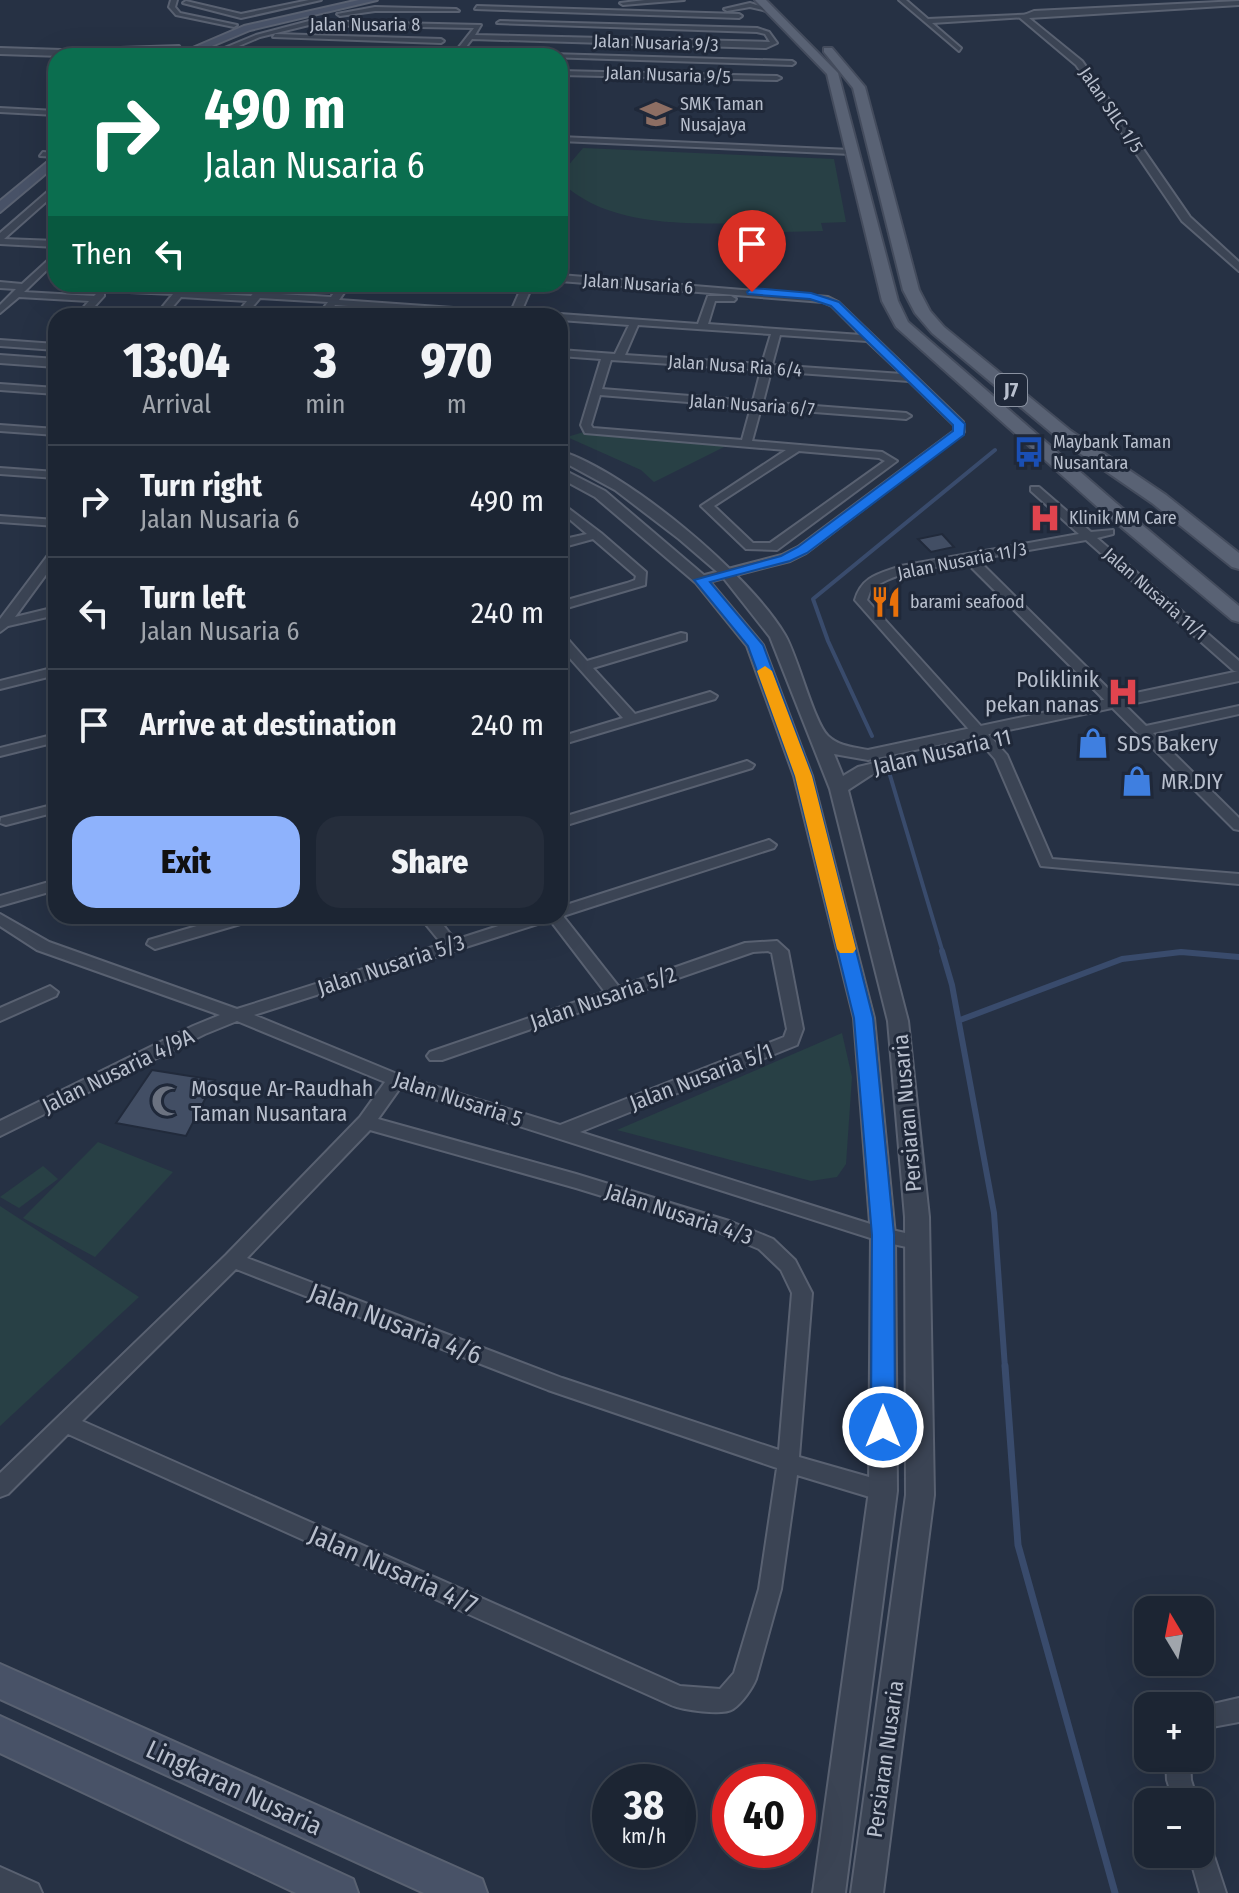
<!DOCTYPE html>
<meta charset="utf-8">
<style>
body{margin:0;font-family:"Fira Sans Condensed",sans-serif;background:#252d3b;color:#f1f3f6;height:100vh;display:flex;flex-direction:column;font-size:30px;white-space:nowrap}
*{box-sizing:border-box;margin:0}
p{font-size:26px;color:#a0a5ac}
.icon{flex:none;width:44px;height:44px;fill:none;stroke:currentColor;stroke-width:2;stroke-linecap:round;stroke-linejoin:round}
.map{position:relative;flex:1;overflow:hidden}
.side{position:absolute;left:48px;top:308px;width:520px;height:616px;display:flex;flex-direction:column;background:#1c2533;border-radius:24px;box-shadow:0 8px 32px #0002,0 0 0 2px #3a424e}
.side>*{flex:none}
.hud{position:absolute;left:48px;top:48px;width:520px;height:244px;border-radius:24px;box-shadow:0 8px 32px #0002,0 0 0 2px #3a424e;background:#0b6e4f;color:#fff;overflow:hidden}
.needle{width:52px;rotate:350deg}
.tools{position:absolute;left:1134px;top:1596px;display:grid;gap:16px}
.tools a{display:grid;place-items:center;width:80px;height:80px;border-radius:16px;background:#1c2533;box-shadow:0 8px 32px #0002,0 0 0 2px #3a424e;font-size:40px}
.speed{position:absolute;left:592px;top:1764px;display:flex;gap:16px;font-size:40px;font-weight:700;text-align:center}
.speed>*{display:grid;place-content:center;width:104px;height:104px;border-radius:50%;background:#1c2533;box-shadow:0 8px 32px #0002,0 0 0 2px #3a424e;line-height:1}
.speed small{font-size:20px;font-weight:400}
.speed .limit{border:12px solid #d22;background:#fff;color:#111}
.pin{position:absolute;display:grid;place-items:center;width:68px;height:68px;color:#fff;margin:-82px -34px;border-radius:50% 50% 50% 0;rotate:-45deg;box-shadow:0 0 8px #0007}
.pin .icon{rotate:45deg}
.me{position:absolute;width:88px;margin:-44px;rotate:0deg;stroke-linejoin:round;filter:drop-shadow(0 0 6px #0008)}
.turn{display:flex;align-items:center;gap:28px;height:168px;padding:0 24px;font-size:36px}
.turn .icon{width:104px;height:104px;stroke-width:2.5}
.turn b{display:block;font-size:56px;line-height:68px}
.then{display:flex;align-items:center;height:76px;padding:0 24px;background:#0003;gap:16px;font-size:30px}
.eta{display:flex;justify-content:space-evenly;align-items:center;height:136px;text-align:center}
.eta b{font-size:48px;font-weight:800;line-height:56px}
.primary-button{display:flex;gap:16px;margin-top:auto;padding:16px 24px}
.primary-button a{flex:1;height:92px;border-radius:24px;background:#8eb2fc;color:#111;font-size:32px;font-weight:800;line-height:92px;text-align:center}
.primary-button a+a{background:#252d3b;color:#f1f3f6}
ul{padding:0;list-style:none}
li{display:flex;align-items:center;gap:24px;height:112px;padding:0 24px;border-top:2px solid #3a424e}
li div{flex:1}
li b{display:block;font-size:30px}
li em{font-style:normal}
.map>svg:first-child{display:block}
</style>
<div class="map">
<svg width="1239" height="1893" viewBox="0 0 1239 1893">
<rect width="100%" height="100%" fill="#263144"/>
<g fill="#284045">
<path d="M583,148L834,159L846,222L821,223L823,231L738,233V224C679,223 609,226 562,183L561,174Z"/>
<polygon points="587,431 599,435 728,445 654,482 641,470 567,437"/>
<polygon points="842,1033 852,1077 846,1164 837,1177 811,1181 617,1130"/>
<polygon points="98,1142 173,1172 95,1257 23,1218"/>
<polygon points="43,1166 58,1179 19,1208 0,1197"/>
<polygon points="0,1206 139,1297 0,1426"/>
</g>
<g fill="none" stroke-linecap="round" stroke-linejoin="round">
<g stroke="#394b6c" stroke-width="4">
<polyline points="872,736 828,641 813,599 995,450"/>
<polyline points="889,772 943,953"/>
<polyline points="1170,953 1196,953"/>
</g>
<g stroke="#394b6c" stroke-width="6">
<polyline points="942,951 952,985 994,1213 1005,1368"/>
<polyline points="960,1020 1122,959 1181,952 1239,957"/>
</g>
<polyline stroke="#394b6c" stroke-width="7" points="1005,1366 1018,1545 1115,1893"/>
</g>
<g fill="#424e64" stroke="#212a3b" stroke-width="2">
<polygon points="942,534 954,547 931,552 918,539"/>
<polygon points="152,1070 215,1080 186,1136 116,1123"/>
</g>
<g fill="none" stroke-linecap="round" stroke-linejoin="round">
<defs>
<g id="minor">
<polygon points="171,0 177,0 175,7 180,13 237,25 234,27 176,15 169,7"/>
<polygon points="309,0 321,0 241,18 183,3 186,1 241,14"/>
<polygon points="645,0 684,0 623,5 620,3"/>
<polygon points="899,0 906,0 928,19 1040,14 1043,16 932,23 961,48 959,51"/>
<polygon points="750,3 770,9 767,11 750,7 727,11 724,9"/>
<polygon points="477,6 739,14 742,16 739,18 475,9"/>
<polygon points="375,7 456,9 459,11 375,11 340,16 337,14"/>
<polygon points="309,21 481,25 475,35 770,42 765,34 757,32 497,23 500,21 757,28 769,32 777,43 766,48 472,39 459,56 452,56 474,28 309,25 260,37 234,48 433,56 226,51 214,56 205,56 256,35"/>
<polygon points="275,34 441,39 444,41 441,43 273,37"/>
<polygon points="484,52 792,61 795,63 792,65 482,55"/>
<polygon points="560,71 777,76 781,78 777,80 560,75"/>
<polygon points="0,108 56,111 56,115 0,112"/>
<polygon points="560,137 851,150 855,152 851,154 560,141"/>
<polygon points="43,152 56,153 56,157 40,156"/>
<polygon points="53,187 56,187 56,193 4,239 56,241 56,247 0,244 0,233"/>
<polygon points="56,253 56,261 24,292 94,296 98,292 104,292 104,296 86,316 76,316 89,301 19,297 0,313 0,305 16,289 0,288 0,282 22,284"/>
<path d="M560,275L828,297L838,302L963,422L964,432L806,553L790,561L701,584L697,583V577L782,555L798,547L954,431V425L909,381L771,371L763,402L906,413L911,416L906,419L761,408L752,441L882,452L897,461L777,550L746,549L701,506L786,450L585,433L581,425L601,359L560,356V350L615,354L629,325L560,320V316H556L560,314L698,324L708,296H731L736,299L734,301H715L708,324L861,335L832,306L823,302L560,281ZM638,325L771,334L762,364L625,355ZM780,335L867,341L902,374L772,365ZM611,360L761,370L753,401L602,389ZM600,395L751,407L742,440L593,428L591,425ZM799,451L879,458L885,461L770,543H753L714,506Z"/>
<polygon points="184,284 189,287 185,292 251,296 261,284 271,284 264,293 331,297 340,284 350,284 339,300 482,310 487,313 482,316 335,305 328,316 318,316 328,302 260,298 245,316 235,316 247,301 181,297 165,316 155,316 173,294 107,291 102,288 107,285 177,289"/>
<polygon points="523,284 533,284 521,312 545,313 550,316 509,316"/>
<polygon points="0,340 56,344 56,350 0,346"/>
<polygon points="0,384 56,388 56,394 0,390"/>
<polygon points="0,425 56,429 56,435 0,431"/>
<polygon points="0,468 56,472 56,478 0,474"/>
<path d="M1031,487H1039L1091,532L1113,530V534L1097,538L1239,661V672L1234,671L1086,540L977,559L1146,726L1239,706V714L1153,733L1239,818V830L1234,829L966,562C933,568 899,570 871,589L867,600L1007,755L1052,859L1239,874V884L1041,866L995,759L855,600C862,576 879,574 901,566L1079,534L1031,491Z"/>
<polygon points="560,502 601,533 646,572 645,585 560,610 560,602 627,583 635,580 636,576 593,539 560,548 560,540 587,534 560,511"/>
<polygon points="0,516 56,520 56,526 0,522"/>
<polygon points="56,549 56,561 15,617 56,607 56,615 8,626 0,632 0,619 52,550"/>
<polygon points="681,633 686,634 686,640 593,668 635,714 710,692 717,696 715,699 560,745 560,737 623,718 560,647 560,635 565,636 587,661"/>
<polygon points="56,667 56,675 0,689 0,681"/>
<polygon points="56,734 56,742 0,756 0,748"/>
<polygon points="747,761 754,765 752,768 560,827 560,818"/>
<polygon points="56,804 56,812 6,825 0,823 1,818"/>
<path d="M769,840L776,845L774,848L563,916L619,987L745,943L777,941L788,951L803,1029L797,1045L580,1132L883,1228L923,1237L926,1242L923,1247L916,1249L883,1242L400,1088L378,1119L576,1174L729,1221L773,1239L795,1260L812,1293L799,1457L883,1481L891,1484L894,1491L891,1498L883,1501L797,1475L781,1589L756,1679C752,1689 742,1703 733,1709C723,1716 682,1710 671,1705L68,1434L8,1494L0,1497V1473L226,1255L360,1117L385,1082L237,1021L205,1034L0,1136V1121L193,1026L220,1015L37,950L0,926V914L49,942L237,1009L442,944L419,916H436L455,940L529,916H560V907ZM550,920L605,992L430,1052L427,1056L430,1060H442L753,952L768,951L772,953L787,1029L784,1037L560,1125L402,1076L254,1015ZM370,1130L576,1188L716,1231L759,1249L781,1270L792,1293L779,1450L562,1378L247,1258ZM236,1269L548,1390L777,1468L759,1589L734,1673L720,1689L680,1686L82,1421Z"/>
<polygon points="56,880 56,890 0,906 0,896"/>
<polygon points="231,916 256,916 254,920 155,949 147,944 149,940"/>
<polygon points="50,986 58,992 56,996 0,1021 0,1008"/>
<polygon points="1239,1698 1239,1722 1212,1727 1200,1733 1200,1707"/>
<polygon points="1166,1758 1190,1758 1191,1780 1198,1802 1174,1802 1167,1780"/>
<polygon points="1200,1837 1209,1841 1226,1893 1200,1893 1189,1854 1200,1854"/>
<polygon points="0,1867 38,1884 42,1893 0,1893"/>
</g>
<g id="tertiary">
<polygon points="1239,1 1239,5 1029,18 1082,61 1190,217 1239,262 1239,271 1182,221 1076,65 1019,17 1034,11"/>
<polygon points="179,46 182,51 62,56 0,54 0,48 62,50"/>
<polygon points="0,355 56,359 56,367 0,363"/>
<path d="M560,451C626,471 750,575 785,635C798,657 814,723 828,736C840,747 854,747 868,750L1239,671V681L868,760L834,754L843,776L858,767L895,758L904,763L901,767L871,775L848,790L908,1021L929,1217L934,1495L883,1893H851L906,1495L905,1217L888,1021L830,789L770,637L722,576L679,539L615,490L560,460Z"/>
<polygon points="560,468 605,491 706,577 763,645 812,776 874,1018 895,1235 897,1491 845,1893 813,1893 869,1491 871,1235 854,1018 794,776 747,646 696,583 595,497 560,478"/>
</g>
<g id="secondary">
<polygon points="359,0 377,0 250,30 188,56 174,56 244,26"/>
<polygon points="56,155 56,165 0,212 0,201"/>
<polygon points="0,1664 482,1879 487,1893 424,1893 0,1699"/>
<polygon points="0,1716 353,1879 358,1893 296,1893 0,1753"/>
</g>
<g id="primary">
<polygon points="755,0 766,0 838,73 898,301 908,322 1116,503 1239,606 1239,622 1232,620 1102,511 896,327 882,301 827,74"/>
<polygon points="824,48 832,48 865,87 919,290 930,311 944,327 1071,431 1166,495 1239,553 1239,569 1232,567 1152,503 1059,439 932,333 915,313 903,290 853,88 824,52"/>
</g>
</defs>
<use href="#minor" stroke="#596171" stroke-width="4"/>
<use href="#tertiary" stroke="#596171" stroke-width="4"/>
<use href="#secondary" stroke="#596171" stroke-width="4"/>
<use href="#primary" stroke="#444c5d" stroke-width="4"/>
<use href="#minor" fill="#3b4454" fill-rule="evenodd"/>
<use href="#tertiary" fill="#3b4454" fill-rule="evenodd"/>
<use href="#secondary" fill="#485267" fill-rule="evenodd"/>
<use href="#primary" fill="#596274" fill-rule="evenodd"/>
</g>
<polygon fill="#1a73e8" stroke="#114b97" stroke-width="2" points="752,288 811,293 839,302 965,424 964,435 807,553 790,561 710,582 763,645 812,776 873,1018 894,1235 895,1427 891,1434 883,1437 875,1434 871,1427 872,1235 854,1018 795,776 748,646 694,580 781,556 798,547 953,431 953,425 831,306 810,299 748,294 747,292"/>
<polygon fill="#f59e0b" points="765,666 772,671 812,776 856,949 853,953 840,953 837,949 795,776 757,671"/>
<defs>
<symbol id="school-bare" viewBox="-9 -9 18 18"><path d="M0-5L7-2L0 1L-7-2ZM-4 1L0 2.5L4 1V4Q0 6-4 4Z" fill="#8d6e63" stroke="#1f2839" stroke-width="2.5" paint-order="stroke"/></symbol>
<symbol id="bus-bare" viewBox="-9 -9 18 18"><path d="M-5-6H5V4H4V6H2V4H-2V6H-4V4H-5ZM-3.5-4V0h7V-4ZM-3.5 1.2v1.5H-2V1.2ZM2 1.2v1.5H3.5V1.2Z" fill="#1a4fb4" stroke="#1f2839" stroke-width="2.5" paint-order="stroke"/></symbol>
<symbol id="hospital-bare" viewBox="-9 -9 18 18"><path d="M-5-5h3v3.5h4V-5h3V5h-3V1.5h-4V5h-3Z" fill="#e0444e" stroke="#1f2839" stroke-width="2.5" paint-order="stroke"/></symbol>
<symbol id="restaurant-bare" viewBox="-9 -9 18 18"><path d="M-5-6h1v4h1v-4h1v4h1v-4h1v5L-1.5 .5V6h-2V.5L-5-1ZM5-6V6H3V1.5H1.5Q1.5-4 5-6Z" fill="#e8710a" stroke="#1f2839" stroke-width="2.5" paint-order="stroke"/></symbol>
<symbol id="shop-bare" viewBox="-9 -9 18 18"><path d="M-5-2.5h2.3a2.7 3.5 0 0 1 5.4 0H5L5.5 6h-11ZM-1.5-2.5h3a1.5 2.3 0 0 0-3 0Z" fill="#3f7fe0" stroke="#1f2839" stroke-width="2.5" paint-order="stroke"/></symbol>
<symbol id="mosque-bare" viewBox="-9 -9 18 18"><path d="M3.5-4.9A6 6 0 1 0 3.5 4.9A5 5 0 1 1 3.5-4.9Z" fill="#6b7280" stroke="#1f2839" stroke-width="2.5" paint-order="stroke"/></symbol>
</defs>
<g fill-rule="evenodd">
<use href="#school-bare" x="634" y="92" width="44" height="44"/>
<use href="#bus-bare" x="1007" y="430" width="44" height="44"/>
<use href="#hospital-bare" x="1023" y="496" width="44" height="44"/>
<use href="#restaurant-bare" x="864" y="580" width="44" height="44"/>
<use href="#hospital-bare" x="1101" y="670" width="44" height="44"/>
<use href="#shop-bare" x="1071" y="721" width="44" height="44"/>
<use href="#shop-bare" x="1115" y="759" width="44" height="44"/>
<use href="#mosque-bare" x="145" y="1079" width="44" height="44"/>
</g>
<g text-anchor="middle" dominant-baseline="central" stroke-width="6" stroke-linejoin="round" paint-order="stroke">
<g font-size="18" fill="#b8bfcd" stroke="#1f2839">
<text x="365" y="25">Jalan Nusaria 8</text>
<text transform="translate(656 43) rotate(2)">Jalan Nusaria 9/3</text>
<text transform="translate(668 75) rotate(2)">Jalan Nusaria 9/5</text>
<text transform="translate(1111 110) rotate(56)">Jalan SILC 1/5</text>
<text transform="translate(638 284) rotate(4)">Jalan Nusaria 6</text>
<text transform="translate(735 366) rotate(4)">Jalan Nusa Ria 6/4</text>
<text transform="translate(752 405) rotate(4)">Jalan Nusaria 6/7</text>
<text transform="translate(962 561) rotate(-11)">Jalan Nusaria 11/3</text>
<text transform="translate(1155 594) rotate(41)">Jalan Nusaria 11/1</text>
</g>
<g font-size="18" fill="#b8bfcd" stroke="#1f2839" text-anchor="start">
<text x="680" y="104">SMK Taman<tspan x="680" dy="21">Nusajaya</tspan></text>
<text x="1053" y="442">Maybank Taman<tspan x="1053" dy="21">Nusantara</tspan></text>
<text x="1069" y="518">Klinik MM Care</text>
<text x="910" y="602">barami seafood</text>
</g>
<rect fill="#1f2839" stroke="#8a92a1" stroke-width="2" x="995" y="374" width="32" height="32" rx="6"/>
<g font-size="20" font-weight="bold" fill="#b8bfcd">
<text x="1011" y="390">J7</text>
</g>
<g font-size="22" fill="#b8bfcd" stroke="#1f2839" text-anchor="start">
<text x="1099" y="679" text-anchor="end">Poliklinik<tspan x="1099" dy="25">pekan nanas</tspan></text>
<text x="1117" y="743">SDS Bakery</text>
<text x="1161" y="781">MR.DIY</text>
<text x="191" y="1088">Mosque Ar-Raudhah<tspan x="191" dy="25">Taman Nusantara</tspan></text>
</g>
<g font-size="22" fill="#b8bfcd" stroke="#1f2839">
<text transform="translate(942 752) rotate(-13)">Jalan Nusaria 11</text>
<text transform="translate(391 965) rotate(-18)">Jalan Nusaria 5/3</text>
<text transform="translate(603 998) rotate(-19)">Jalan Nusaria 5/2</text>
<text transform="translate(118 1071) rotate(-26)">Jalan Nusaria 4/9A</text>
<text transform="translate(701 1077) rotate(-21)">Jalan Nusaria 5/1</text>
<text transform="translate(458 1099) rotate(18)">Jalan Nusaria 5</text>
<text transform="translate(907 1113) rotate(-95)">Persiaran Nusaria</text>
<text transform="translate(679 1214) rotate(18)">Jalan Nusaria 4/3</text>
<text transform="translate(885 1759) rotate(-82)">Persiaran Nusaria</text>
</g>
<g font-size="26" fill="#b8bfcd" stroke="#1f2839">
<text transform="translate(395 1324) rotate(21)">Jalan Nusaria 4/6</text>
<text transform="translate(393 1570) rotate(24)">Jalan Nusaria 4/7</text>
<text transform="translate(234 1788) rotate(25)">Lingkaran Nusaria</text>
</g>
</g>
</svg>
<div class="tools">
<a><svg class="needle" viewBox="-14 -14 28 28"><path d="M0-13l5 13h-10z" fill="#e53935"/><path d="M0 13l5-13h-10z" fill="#a0a5ac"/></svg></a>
<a>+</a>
<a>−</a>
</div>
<div class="speed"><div>38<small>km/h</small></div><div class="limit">40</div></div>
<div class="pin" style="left:752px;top:292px;background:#d93025"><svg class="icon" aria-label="arrive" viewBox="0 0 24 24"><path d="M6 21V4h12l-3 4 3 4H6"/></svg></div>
<svg class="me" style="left:883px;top:1427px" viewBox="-20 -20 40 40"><circle r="17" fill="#1a73e8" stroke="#fff" stroke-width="3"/><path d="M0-11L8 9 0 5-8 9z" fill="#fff"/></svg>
<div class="hud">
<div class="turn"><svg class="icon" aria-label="right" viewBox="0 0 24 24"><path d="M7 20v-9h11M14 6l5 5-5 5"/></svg><div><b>490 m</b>Jalan Nusaria 6</div></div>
<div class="then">Then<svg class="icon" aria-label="left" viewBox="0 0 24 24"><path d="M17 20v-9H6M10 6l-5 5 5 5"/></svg></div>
</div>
<section class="side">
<div class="eta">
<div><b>13:04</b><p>Arrival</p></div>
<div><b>3</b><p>min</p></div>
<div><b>970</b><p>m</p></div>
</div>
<ul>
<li><svg class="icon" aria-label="right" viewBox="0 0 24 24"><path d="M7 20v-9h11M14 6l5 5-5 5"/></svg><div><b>Turn right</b><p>Jalan Nusaria 6</p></div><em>490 m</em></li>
<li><svg class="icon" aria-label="left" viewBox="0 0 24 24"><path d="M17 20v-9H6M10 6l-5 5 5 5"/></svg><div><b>Turn left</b><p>Jalan Nusaria 6</p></div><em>240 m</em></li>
<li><svg class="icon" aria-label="arrive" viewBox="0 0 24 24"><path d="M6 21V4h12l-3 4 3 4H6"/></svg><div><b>Arrive at destination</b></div><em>240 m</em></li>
</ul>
<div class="primary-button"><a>Exit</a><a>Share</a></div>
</section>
</div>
